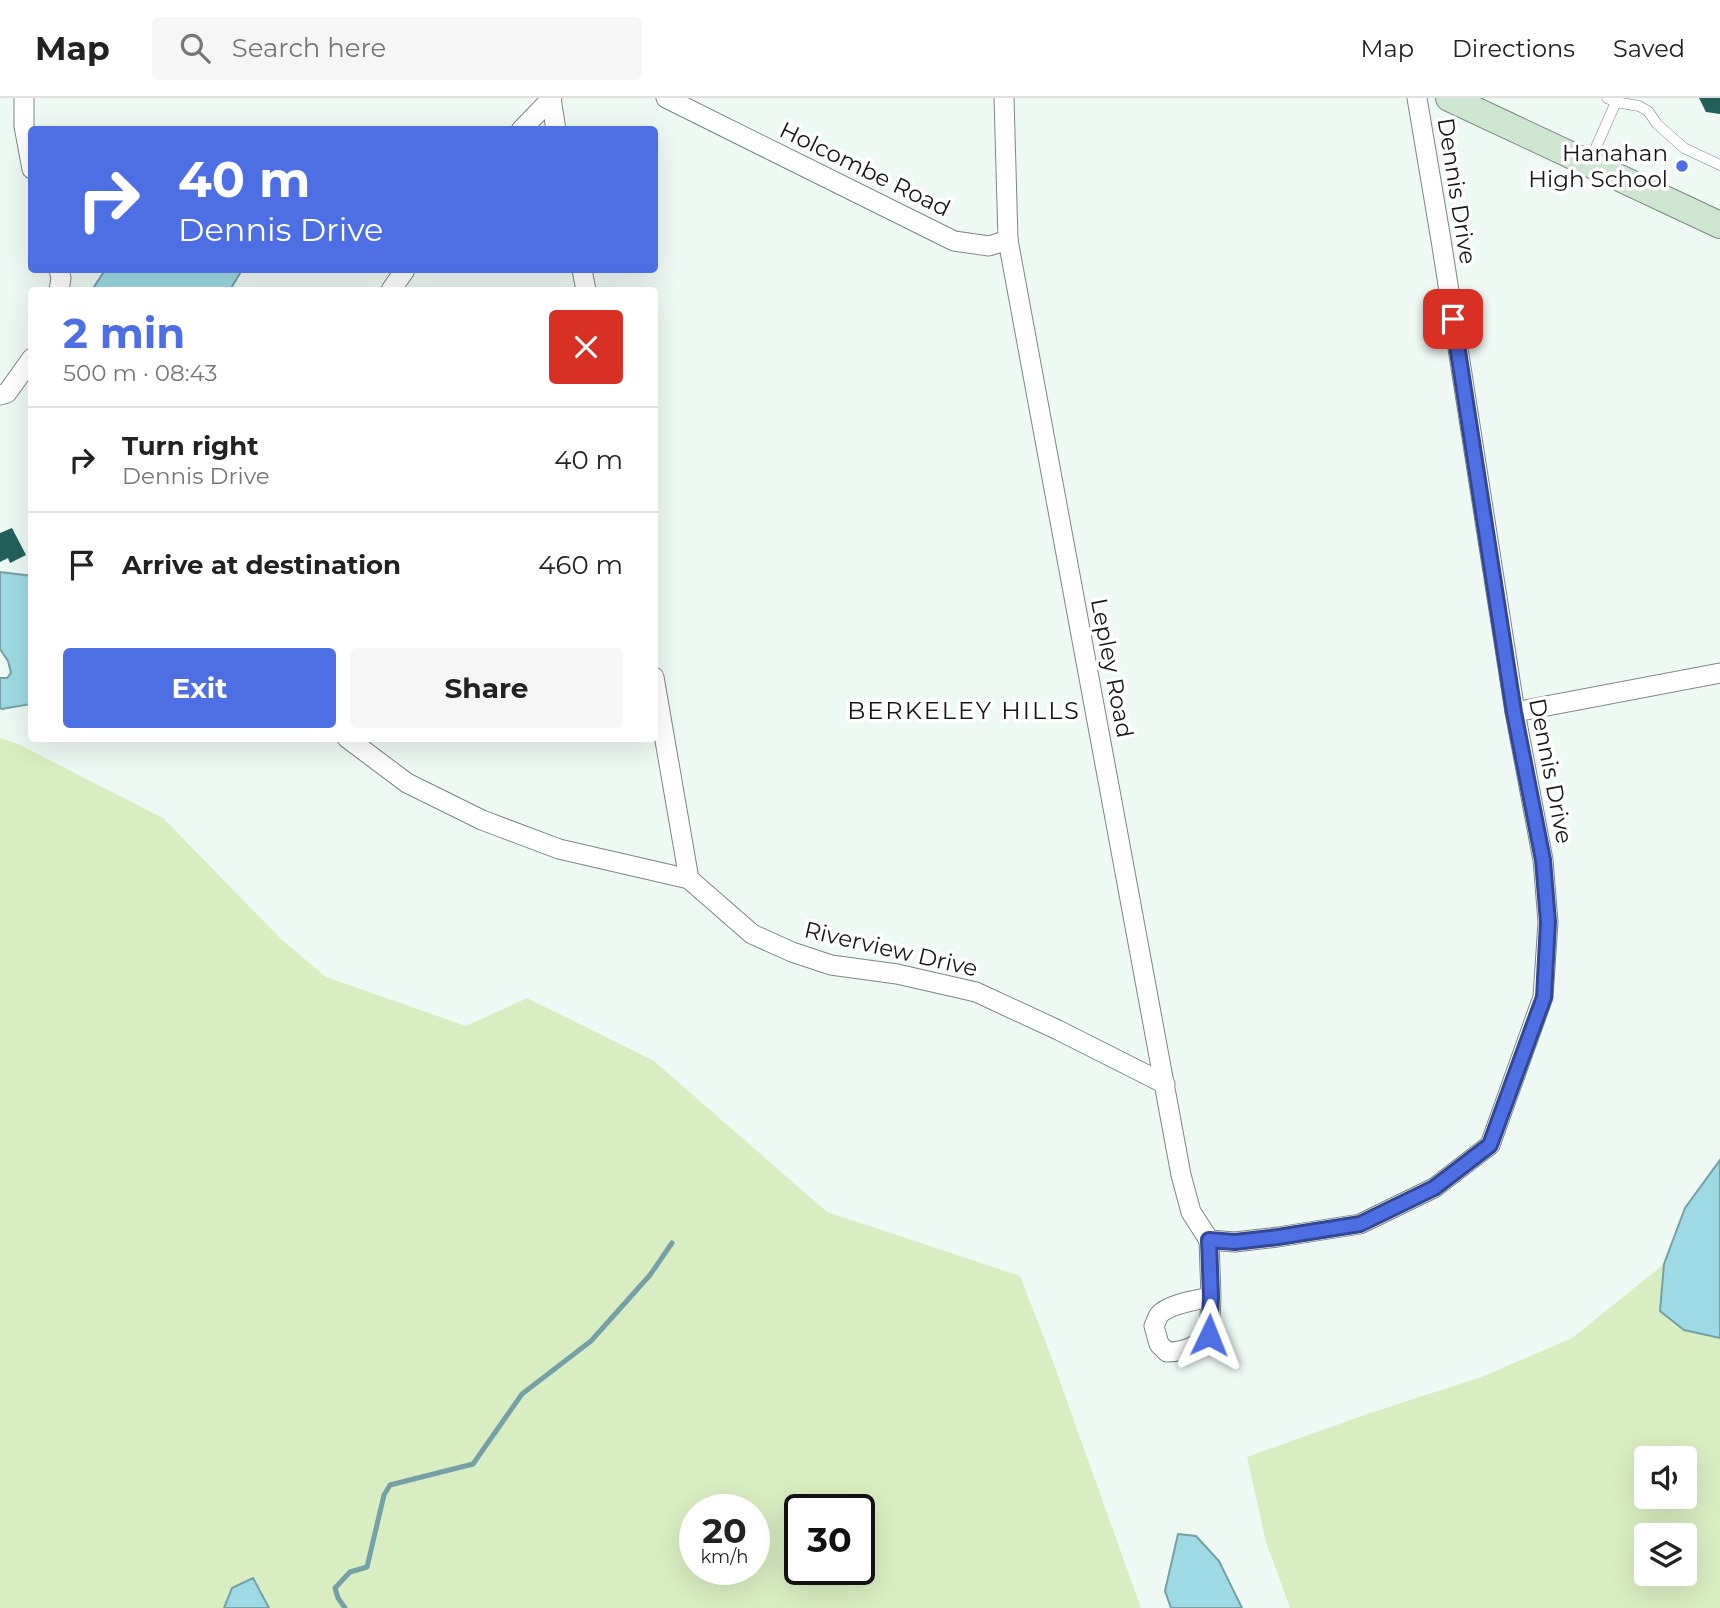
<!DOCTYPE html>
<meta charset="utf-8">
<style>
body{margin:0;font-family:Montserrat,sans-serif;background:#f6f6f6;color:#222;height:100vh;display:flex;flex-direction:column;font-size:26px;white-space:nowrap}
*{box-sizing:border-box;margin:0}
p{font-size:23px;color:#767676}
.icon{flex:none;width:38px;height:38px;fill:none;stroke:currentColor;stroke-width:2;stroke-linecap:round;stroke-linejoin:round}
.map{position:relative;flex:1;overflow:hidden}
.panel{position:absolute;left:28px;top:189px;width:630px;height:455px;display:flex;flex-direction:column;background:#fff;border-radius:7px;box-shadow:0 7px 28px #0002}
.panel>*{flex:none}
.guide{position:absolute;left:28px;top:28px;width:630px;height:147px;border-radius:7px;box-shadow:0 7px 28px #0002;background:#4e6ee3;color:#fff;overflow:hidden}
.controls{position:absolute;left:1634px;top:1348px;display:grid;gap:14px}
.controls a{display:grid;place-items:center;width:63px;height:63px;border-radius:7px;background:#fff;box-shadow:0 7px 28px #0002;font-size:35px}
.speed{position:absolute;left:679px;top:1396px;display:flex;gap:14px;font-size:35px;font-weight:700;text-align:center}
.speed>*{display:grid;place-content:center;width:91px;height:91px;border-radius:50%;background:#fff;box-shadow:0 7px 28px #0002;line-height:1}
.speed small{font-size:18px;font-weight:400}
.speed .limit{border:4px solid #111;border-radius:10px;background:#fff;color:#111}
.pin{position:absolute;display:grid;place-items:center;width:60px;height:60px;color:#fff;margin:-30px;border-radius:14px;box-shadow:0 4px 10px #0006}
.me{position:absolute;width:77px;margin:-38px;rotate:2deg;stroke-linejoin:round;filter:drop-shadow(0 0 5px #0008)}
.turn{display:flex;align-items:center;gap:24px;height:147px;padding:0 35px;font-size:32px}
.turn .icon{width:91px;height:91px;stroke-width:2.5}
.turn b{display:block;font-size:49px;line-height:60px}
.round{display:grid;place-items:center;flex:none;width:74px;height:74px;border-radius:7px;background:#f6f6f6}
.summary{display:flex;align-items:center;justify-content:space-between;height:119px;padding:0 35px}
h1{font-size:42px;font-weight:700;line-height:52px;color:#4e6ee3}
.action{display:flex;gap:14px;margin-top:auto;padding:14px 35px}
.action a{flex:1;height:80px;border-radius:7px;background:#4e6ee3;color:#fff;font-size:28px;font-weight:700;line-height:80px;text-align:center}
.action a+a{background:#f6f6f6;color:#222}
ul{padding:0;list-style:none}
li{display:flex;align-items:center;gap:21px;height:105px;padding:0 35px;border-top:2px solid #e0e0e0}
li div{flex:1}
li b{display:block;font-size:26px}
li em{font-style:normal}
header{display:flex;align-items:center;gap:42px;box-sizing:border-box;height:98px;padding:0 35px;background:#fff;border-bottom:2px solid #e0e0e0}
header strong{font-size:33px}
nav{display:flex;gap:38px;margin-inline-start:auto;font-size:24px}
.search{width:490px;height:63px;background:#f6f6f6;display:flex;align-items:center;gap:18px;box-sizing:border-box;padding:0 24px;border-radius:7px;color:#767676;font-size:26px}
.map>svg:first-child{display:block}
</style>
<header>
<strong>Map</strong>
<div class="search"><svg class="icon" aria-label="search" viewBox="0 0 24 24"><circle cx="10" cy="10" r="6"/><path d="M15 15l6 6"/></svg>Search here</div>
<nav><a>Map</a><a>Directions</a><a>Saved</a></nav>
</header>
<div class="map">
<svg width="1720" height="1510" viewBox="0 0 1720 1510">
<rect width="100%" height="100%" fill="#eff9f4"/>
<g fill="#d9edc2" fill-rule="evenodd">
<path d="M0,640L18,646L163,720L281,841L326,879L466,928L527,900L654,963L827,1114L1020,1178L1048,1250L1141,1510H0ZM695,1412H754V1472H695ZM800,1412H859V1472H800Z"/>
<path d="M1664,1166L1660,1213L1684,1232L1720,1240V1510H1290L1266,1444L1247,1359L1367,1316L1484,1278L1572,1240ZM1647,1360H1685V1398H1647ZM1647,1437H1685V1475H1647Z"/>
</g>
<g fill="#9edae3" stroke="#75a0a6" stroke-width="2">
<polygon points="105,172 242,172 230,192 92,192"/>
<polygon points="0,474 32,478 31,606 2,611 0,610 0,580 7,580 11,575 8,563 0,551"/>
<polygon points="1720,1062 1720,1240 1684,1232 1660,1213 1664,1166 1685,1110"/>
<polygon points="1178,1436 1196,1438 1219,1463 1242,1510 1171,1510 1165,1493"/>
<polygon points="253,1480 269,1510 224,1510 232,1490"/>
</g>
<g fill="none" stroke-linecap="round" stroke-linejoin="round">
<polyline stroke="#75a0a6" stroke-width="5" points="345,1510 338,1500 335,1490 350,1474 367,1469 384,1397 390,1387 473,1366 522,1296 591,1243 650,1177 672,1145"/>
</g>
<g fill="#23605b">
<polygon points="1699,0 1720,0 1720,16 1706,14"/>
<polygon points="12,430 26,457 10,465 8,460 0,464 0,435"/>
</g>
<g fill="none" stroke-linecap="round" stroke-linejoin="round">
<defs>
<g id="lane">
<polyline points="1607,0 1616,4 1639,8 1648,13 1657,26 1684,50 1720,67"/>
<polyline points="1589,65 1616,4"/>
</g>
<g id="street">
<polyline points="24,0 24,28 32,71"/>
<polyline points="551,0 556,32"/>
<polyline points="666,0 954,143 989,148 1008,142"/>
<polyline points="1004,0 1008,142 1181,1077 1191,1114 1209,1142"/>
<polyline points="521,32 552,0"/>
<polyline points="582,172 586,192"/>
<polyline points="59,192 61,180 59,172"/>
<polyline points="391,192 405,172"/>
<polyline points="0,297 7,295 32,260"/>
<polyline points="654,579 689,781"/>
<polyline points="1515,614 1720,575"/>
<polyline points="347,640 407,685 482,722 559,751 689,781 752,836 792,854 831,867 897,876 976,894 1058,932 1165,986"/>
<polyline points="1209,1142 1235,1144 1278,1139 1360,1126 1434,1090 1490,1047 1543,899 1548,824 1543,762 1515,614 1441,142 1417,0"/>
<path d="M1209,1142L1211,1199L1209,1237C1197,1248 1185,1254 1167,1254L1159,1246L1154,1228C1156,1224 1157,1220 1159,1217C1168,1206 1197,1202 1211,1199"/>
</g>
<polyline id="secondary" points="1449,0 1720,127"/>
</defs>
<use href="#lane" stroke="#7d8682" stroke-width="11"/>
<use href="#street" stroke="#7d8682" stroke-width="21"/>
<use href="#secondary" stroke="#7d8682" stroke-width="28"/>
<use href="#lane" stroke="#fff" stroke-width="10"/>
<use href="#street" stroke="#fff" stroke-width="19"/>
<use href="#secondary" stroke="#cee5d1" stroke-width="26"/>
</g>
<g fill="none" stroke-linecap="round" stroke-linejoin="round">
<defs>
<polyline id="route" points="1209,1237 1211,1199 1209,1142 1235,1144 1278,1139 1360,1126 1434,1090 1490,1047 1544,899 1548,824 1543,762 1514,614 1453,221"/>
</defs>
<use href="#route" stroke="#334894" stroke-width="18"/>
<use href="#route" stroke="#4e6ee3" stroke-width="12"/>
</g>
<circle fill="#4e6ee3" stroke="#fff" stroke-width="2.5" cx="1682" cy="68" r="7"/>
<g text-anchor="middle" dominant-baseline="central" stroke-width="7" stroke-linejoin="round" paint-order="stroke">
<g font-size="23" fill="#141716" stroke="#fff" text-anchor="end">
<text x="1668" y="55">Hanahan<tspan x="1668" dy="26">High School</tspan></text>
</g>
<g font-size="23" fill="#141716" stroke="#fff">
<text transform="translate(865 71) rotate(26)">Holcombe Road</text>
<text transform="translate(1457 93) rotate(81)">Dennis Drive</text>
<text transform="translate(1112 570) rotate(79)">Lepley Road</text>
<text transform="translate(1551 673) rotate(79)">Dennis Drive</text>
<text transform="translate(891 851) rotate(13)">Riverview Drive</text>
</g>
<g font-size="24" letter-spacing="2" fill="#141716" stroke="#fff">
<text x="964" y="612">BERKELEY HILLS</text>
</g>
</g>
</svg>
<div class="controls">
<a><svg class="icon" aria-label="sound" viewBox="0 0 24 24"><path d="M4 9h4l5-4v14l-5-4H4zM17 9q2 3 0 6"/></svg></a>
<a><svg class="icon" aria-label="layers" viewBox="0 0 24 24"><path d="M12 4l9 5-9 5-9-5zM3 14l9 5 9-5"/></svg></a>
</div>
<div class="speed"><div>20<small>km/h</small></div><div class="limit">30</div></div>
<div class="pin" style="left:1453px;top:221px;background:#d93025"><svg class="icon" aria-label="arrive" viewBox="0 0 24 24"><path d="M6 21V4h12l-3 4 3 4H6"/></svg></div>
<svg class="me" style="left:1209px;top:1237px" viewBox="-20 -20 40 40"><path d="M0-17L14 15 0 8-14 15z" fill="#4e6ee3" stroke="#fff" stroke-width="4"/></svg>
<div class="guide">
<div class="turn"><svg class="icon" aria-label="right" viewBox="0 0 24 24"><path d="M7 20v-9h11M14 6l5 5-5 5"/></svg><div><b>40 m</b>Dennis Drive</div></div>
</div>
<section class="panel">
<div class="summary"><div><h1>2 min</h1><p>500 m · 08:43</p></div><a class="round" style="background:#d93025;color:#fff"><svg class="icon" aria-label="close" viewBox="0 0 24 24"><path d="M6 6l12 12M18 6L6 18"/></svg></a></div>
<ul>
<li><svg class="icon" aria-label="right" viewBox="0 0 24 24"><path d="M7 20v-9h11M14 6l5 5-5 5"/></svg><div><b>Turn right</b><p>Dennis Drive</p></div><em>40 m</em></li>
<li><svg class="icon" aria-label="arrive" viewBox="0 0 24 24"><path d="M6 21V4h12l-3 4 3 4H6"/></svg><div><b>Arrive at destination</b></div><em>460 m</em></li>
</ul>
<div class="action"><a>Exit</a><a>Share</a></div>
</section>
</div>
